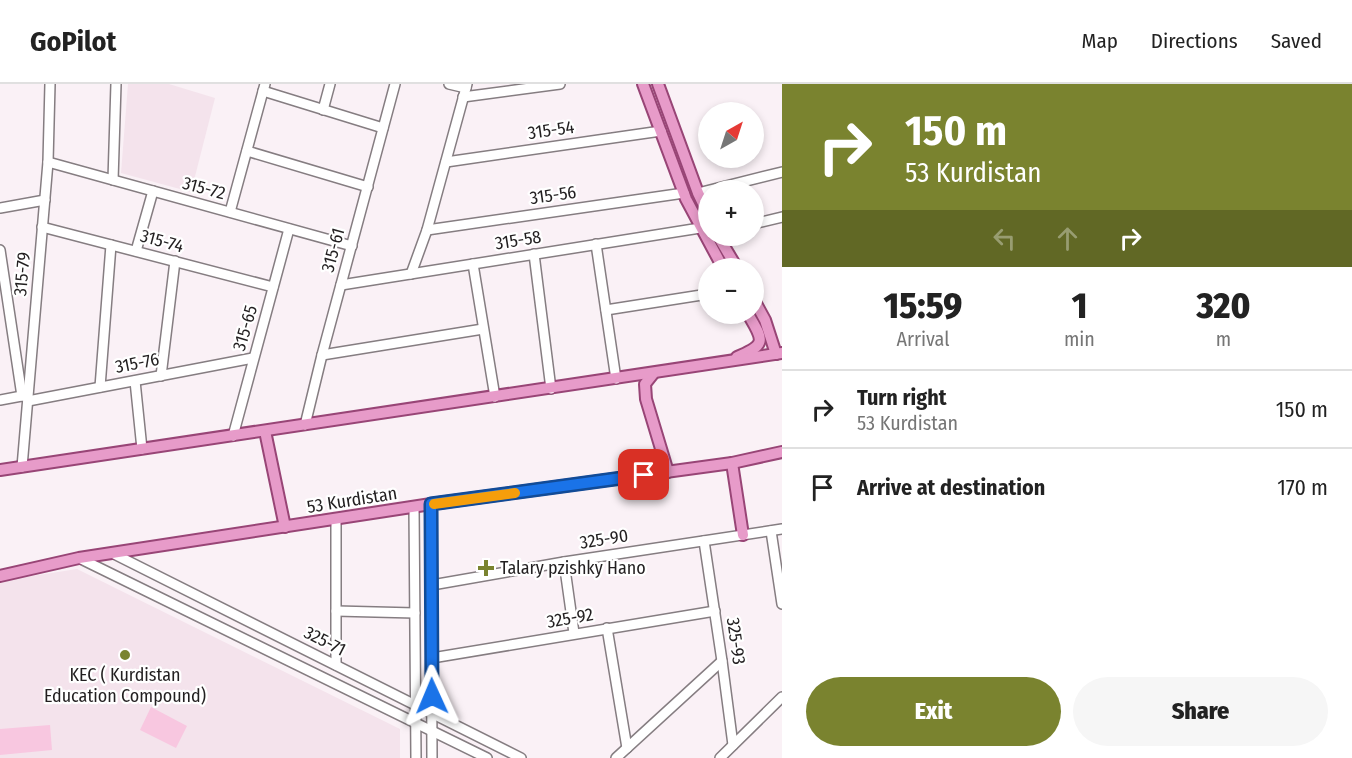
<!DOCTYPE html>
<meta charset="utf-8">
<style>
body{margin:0;font-family:"Fira Sans Condensed",sans-serif;background:#f6f6f6;color:#222;height:100vh;display:flex;flex-direction:column;font-size:22px;white-space:nowrap}
*{box-sizing:border-box;margin:0}
p{font-size:20px;color:#767676}
.icon{flex:none;width:33px;height:33px;fill:none;stroke:currentColor;stroke-width:2;stroke-linecap:round;stroke-linejoin:round}
.map{position:relative;flex:1;overflow:hidden}
.sheet{display:flex;flex-direction:column;background:#fff;width:570px}
.sheet>*{flex:none}
.hud{background:#7a832f;color:#fff;overflow:hidden}
.needle{width:39px;rotate:39deg}
.buttons{position:absolute;left:698px;top:18px;display:grid;gap:12px}
.buttons a{display:grid;place-items:center;width:66px;height:66px;border-radius:50%;background:#fff;box-shadow:0 3px 9px #0003;font-size:30px}
.pin{position:absolute;display:grid;place-items:center;width:51px;height:51px;color:#fff;margin:-26px;border-radius:12px;box-shadow:0 3px 9px #0006}
.me{position:absolute;width:66px;margin:-33px;rotate:359deg;stroke-linejoin:round;filter:drop-shadow(0 0 4px #0008)}
.turn{display:flex;align-items:center;gap:21px;height:126px;padding:0 24px;font-size:27px}
.turn .icon{width:78px;height:78px;stroke-width:2.5}
.turn b{display:block;font-size:42px;line-height:51px}
.lanes{display:flex;align-items:center;height:57px;padding:0 24px;background:#0003;justify-content:center;gap:30px;direction:ltr}
.lanes .off{opacity:.35}
.eta{display:flex;justify-content:space-evenly;align-items:center;height:102px;text-align:center}
.eta b{font-size:36px;font-weight:800;line-height:42px}
.primary-button{display:flex;gap:12px;margin-top:auto;padding:12px 24px}
.primary-button a{flex:1;height:69px;border-radius:36px;background:#7a832f;color:#fff;font-size:24px;font-weight:800;line-height:69px;text-align:center}
.primary-button a+a{background:#f6f6f6;color:#222}
ul{padding:0;list-style:none}
li{display:flex;align-items:center;gap:18px;height:78px;padding:0 24px;border-top:2px solid #e0e0e0}
li div{flex:1}
li b{display:block;font-size:22px}
li em{font-style:normal}
header{display:flex;align-items:center;gap:36px;box-sizing:border-box;height:84px;padding:0 30px;background:#fff;border-bottom:2px solid #e0e0e0}
header strong{font-size:28px}
nav{display:flex;gap:33px;margin-inline-start:auto;font-size:21px}
main{display:flex;flex:1;min-height:0}
.map>svg:first-child{display:block}
</style>
<header>
<strong>GoPilot</strong>
<nav><a>Map</a><a>Directions</a><a>Saved</a></nav>
</header>
<main>
<div class="map">
<svg width="782" height="674" viewBox="0 0 782 674">
<rect width="100%" height="100%" fill="#faf1f6"/>
<g fill="#f4e3ec">
<polygon points="128,0 169,0 215,14 191,108 121,89"/>
<polygon points="77,485 400,645 400,674 0,674 0,497"/>
</g>
<g fill="#f8c7e0">
<polygon points="151,623 187,642 176,664 140,646"/>
<polygon points="50,641 52,666 0,671 0,645"/>
</g>
<g fill="none" stroke-linecap="round" stroke-linejoin="round">
<defs>
<g id="minor">
<polyline points="449,0 466,4"/>
<polyline points="263,7 383,44"/>
<polyline points="463,13 560,0"/>
<polyline points="323,26 330,0"/>
<polyline points="247,67 368,103"/>
<polyline points="48,78 352,162"/>
<polyline points="446,78 661,47"/>
<polyline points="113,96 116,0"/>
<polyline points="698,109 782,88"/>
<polyline points="0,124 45,116"/>
<polyline points="230,128 265,0"/>
<polyline points="753,140 782,133"/>
<polyline points="42,143 273,203"/>
<polyline points="427,146 684,109"/>
<polyline points="596,160 616,295"/>
<polyline points="0,166 22,312"/>
<polyline points="136,167 153,107"/>
<polyline points="534,170 551,305"/>
<polyline points="473,180 495,313"/>
<polyline points="411,190 427,146 467,0"/>
<polyline points="341,201 700,144"/>
<polyline points="606,226 708,210"/>
<polyline points="322,271 483,245"/>
<polyline points="161,292 175,177"/>
<polyline points="135,297 142,365"/>
<polyline points="100,303 111,161"/>
<polyline points="0,316 27,311"/>
<polyline points="28,317 253,274"/>
<polyline points="305,341 322,271 395,0"/>
<polyline points="233,352 289,145"/>
<polyline points="22,383 48,78 50,0"/>
<polyline points="431,420 432,674"/>
<polyline points="414,423 416,674"/>
<polyline points="336,435 336,581"/>
<polyline points="771,447 782,520"/>
<polyline points="704,457 722,577 733,661"/>
<polyline points="114,470 521,674"/>
<polyline points="79,474 487,674"/>
<polyline points="564,478 574,549"/>
<polyline points="432,501 564,478 782,445"/>
<polyline points="336,527 415,529"/>
<polyline points="607,544 627,664"/>
<polyline points="432,574 715,527"/>
<polyline points="616,674 722,577"/>
<polyline points="720,674 782,613"/>
</g>
<g id="major">
<polyline points="643,0 686,115 723,184"/>
<polyline points="658,0 698,109 708,130"/>
<polyline points="718,152 737,184"/>
<polyline points="753,214 765,236 776,270"/>
<path d="M737,273C768,260 763,256 748,230"/>
<polyline points="653,290 645,300 646,315 668,388"/>
<polyline points="265,347 285,443"/>
<polyline points="732,379 743,451"/>
<polyline points="0,386 782,269"/>
<polyline points="0,492 79,474 431,420 732,379 782,368"/>
</g>
</defs>
<use href="#minor" stroke="#857d81" stroke-width="12"/>
<use href="#major" stroke="#984576" stroke-width="14"/>
<use href="#minor" stroke="#fff" stroke-width="9"/>
<use href="#major" stroke="#e79bc9" stroke-width="10"/>
</g>
<g fill="none" stroke-linecap="round" stroke-linejoin="round">
<defs>
<polyline id="route" points="432,612 431,420 644,391"/>
</defs>
<use href="#route" stroke="#114b97" stroke-width="15"/>
<use href="#route" stroke="#1a73e8" stroke-width="10"/>
<polyline stroke="#f59e0b" stroke-width="10" points="434,420 515,409"/>
</g>
<g fill="#7a832f" stroke="#fff" stroke-width="2">
<path d="M483 475h6v6h6v6h-6v6h-6v-6h-6v-6h6z"/>
<circle cx="125" cy="571" r="6"/>
</g>
<g text-anchor="middle" dominant-baseline="central" stroke-width="4.5" stroke-linejoin="round" paint-order="stroke">
<g font-size="18" fill="#221f20" stroke="#fff">
<text transform="translate(551 46) rotate(-8)">315-54</text>
<text transform="translate(204 104) rotate(15)">315-72</text>
<text transform="translate(553 111) rotate(-8)">315-56</text>
<text transform="translate(518 156) rotate(-9)">315-58</text>
<text transform="translate(162 157) rotate(15)">315-74</text>
<text transform="translate(333 166) rotate(-75)">315-61</text>
<text transform="translate(22 190) rotate(-85)">315-79</text>
<text transform="translate(245 244) rotate(-74)">315-65</text>
<text transform="translate(137 279) rotate(-11)">315-76</text>
<text transform="translate(352 416) rotate(-9)">53 Kurdistan</text>
<text transform="translate(604 455) rotate(-9)">325-90</text>
<text transform="translate(570 534) rotate(-10)">325-92</text>
<text transform="translate(325 557) rotate(27)">325-71</text>
<text transform="translate(736 557) rotate(82)">325-93</text>
</g>
<g font-size="18" fill="#221f20" stroke="#fff" text-anchor="start">
<text x="500" y="484">Talary pzishky Hano</text>
<text x="125" y="591" text-anchor="middle">KEC ( Kurdistan<tspan x="125" dy="21">Education Compound)</tspan></text>
</g>
</g>
</svg>
<div class="buttons">
<a><svg class="needle" viewBox="-14 -14 28 28"><path d="M0-13l5 13h-10z" fill="#e53935"/><path d="M0 13l5-13h-10z" fill="#767676"/></svg></a>
<a>+</a>
<a>−</a>
</div>
<div class="pin" style="left:644px;top:391px;background:#d93025"><svg class="icon" aria-label="arrive" viewBox="0 0 24 24"><path d="M6 21V4h12l-3 4 3 4H6"/></svg></div>
<svg class="me" style="left:432px;top:612px" viewBox="-20 -20 40 40"><path d="M0-17L14 15 0 8-14 15z" fill="#1a73e8" stroke="#fff" stroke-width="4"/></svg>
</div>
<section class="sheet">
<div class="hud">
<div class="turn"><svg class="icon" aria-label="right" viewBox="0 0 24 24"><path d="M7 20v-9h11M14 6l5 5-5 5"/></svg><div><b>150 m</b>53 Kurdistan</div></div>
<div class="lanes"><svg class="icon off" aria-label="left" viewBox="0 0 24 24"><path d="M17 20v-9H6M10 6l-5 5 5 5"/></svg><svg class="icon off" aria-label="ahead" viewBox="0 0 24 24"><path d="M12 20V5M6 11l6-6 6 6"/></svg><svg class="icon" aria-label="right" viewBox="0 0 24 24"><path d="M7 20v-9h11M14 6l5 5-5 5"/></svg></div>
</div>
<div class="eta">
<div><b>15:59</b><p>Arrival</p></div>
<div><b>1</b><p>min</p></div>
<div><b>320</b><p>m</p></div>
</div>
<ul>
<li><svg class="icon" aria-label="right" viewBox="0 0 24 24"><path d="M7 20v-9h11M14 6l5 5-5 5"/></svg><div><b>Turn right</b><p>53 Kurdistan</p></div><em>150 m</em></li>
<li><svg class="icon" aria-label="arrive" viewBox="0 0 24 24"><path d="M6 21V4h12l-3 4 3 4H6"/></svg><div><b>Arrive at destination</b></div><em>170 m</em></li>
</ul>
<div class="primary-button"><a>Exit</a><a>Share</a></div>
</section>
</main>
